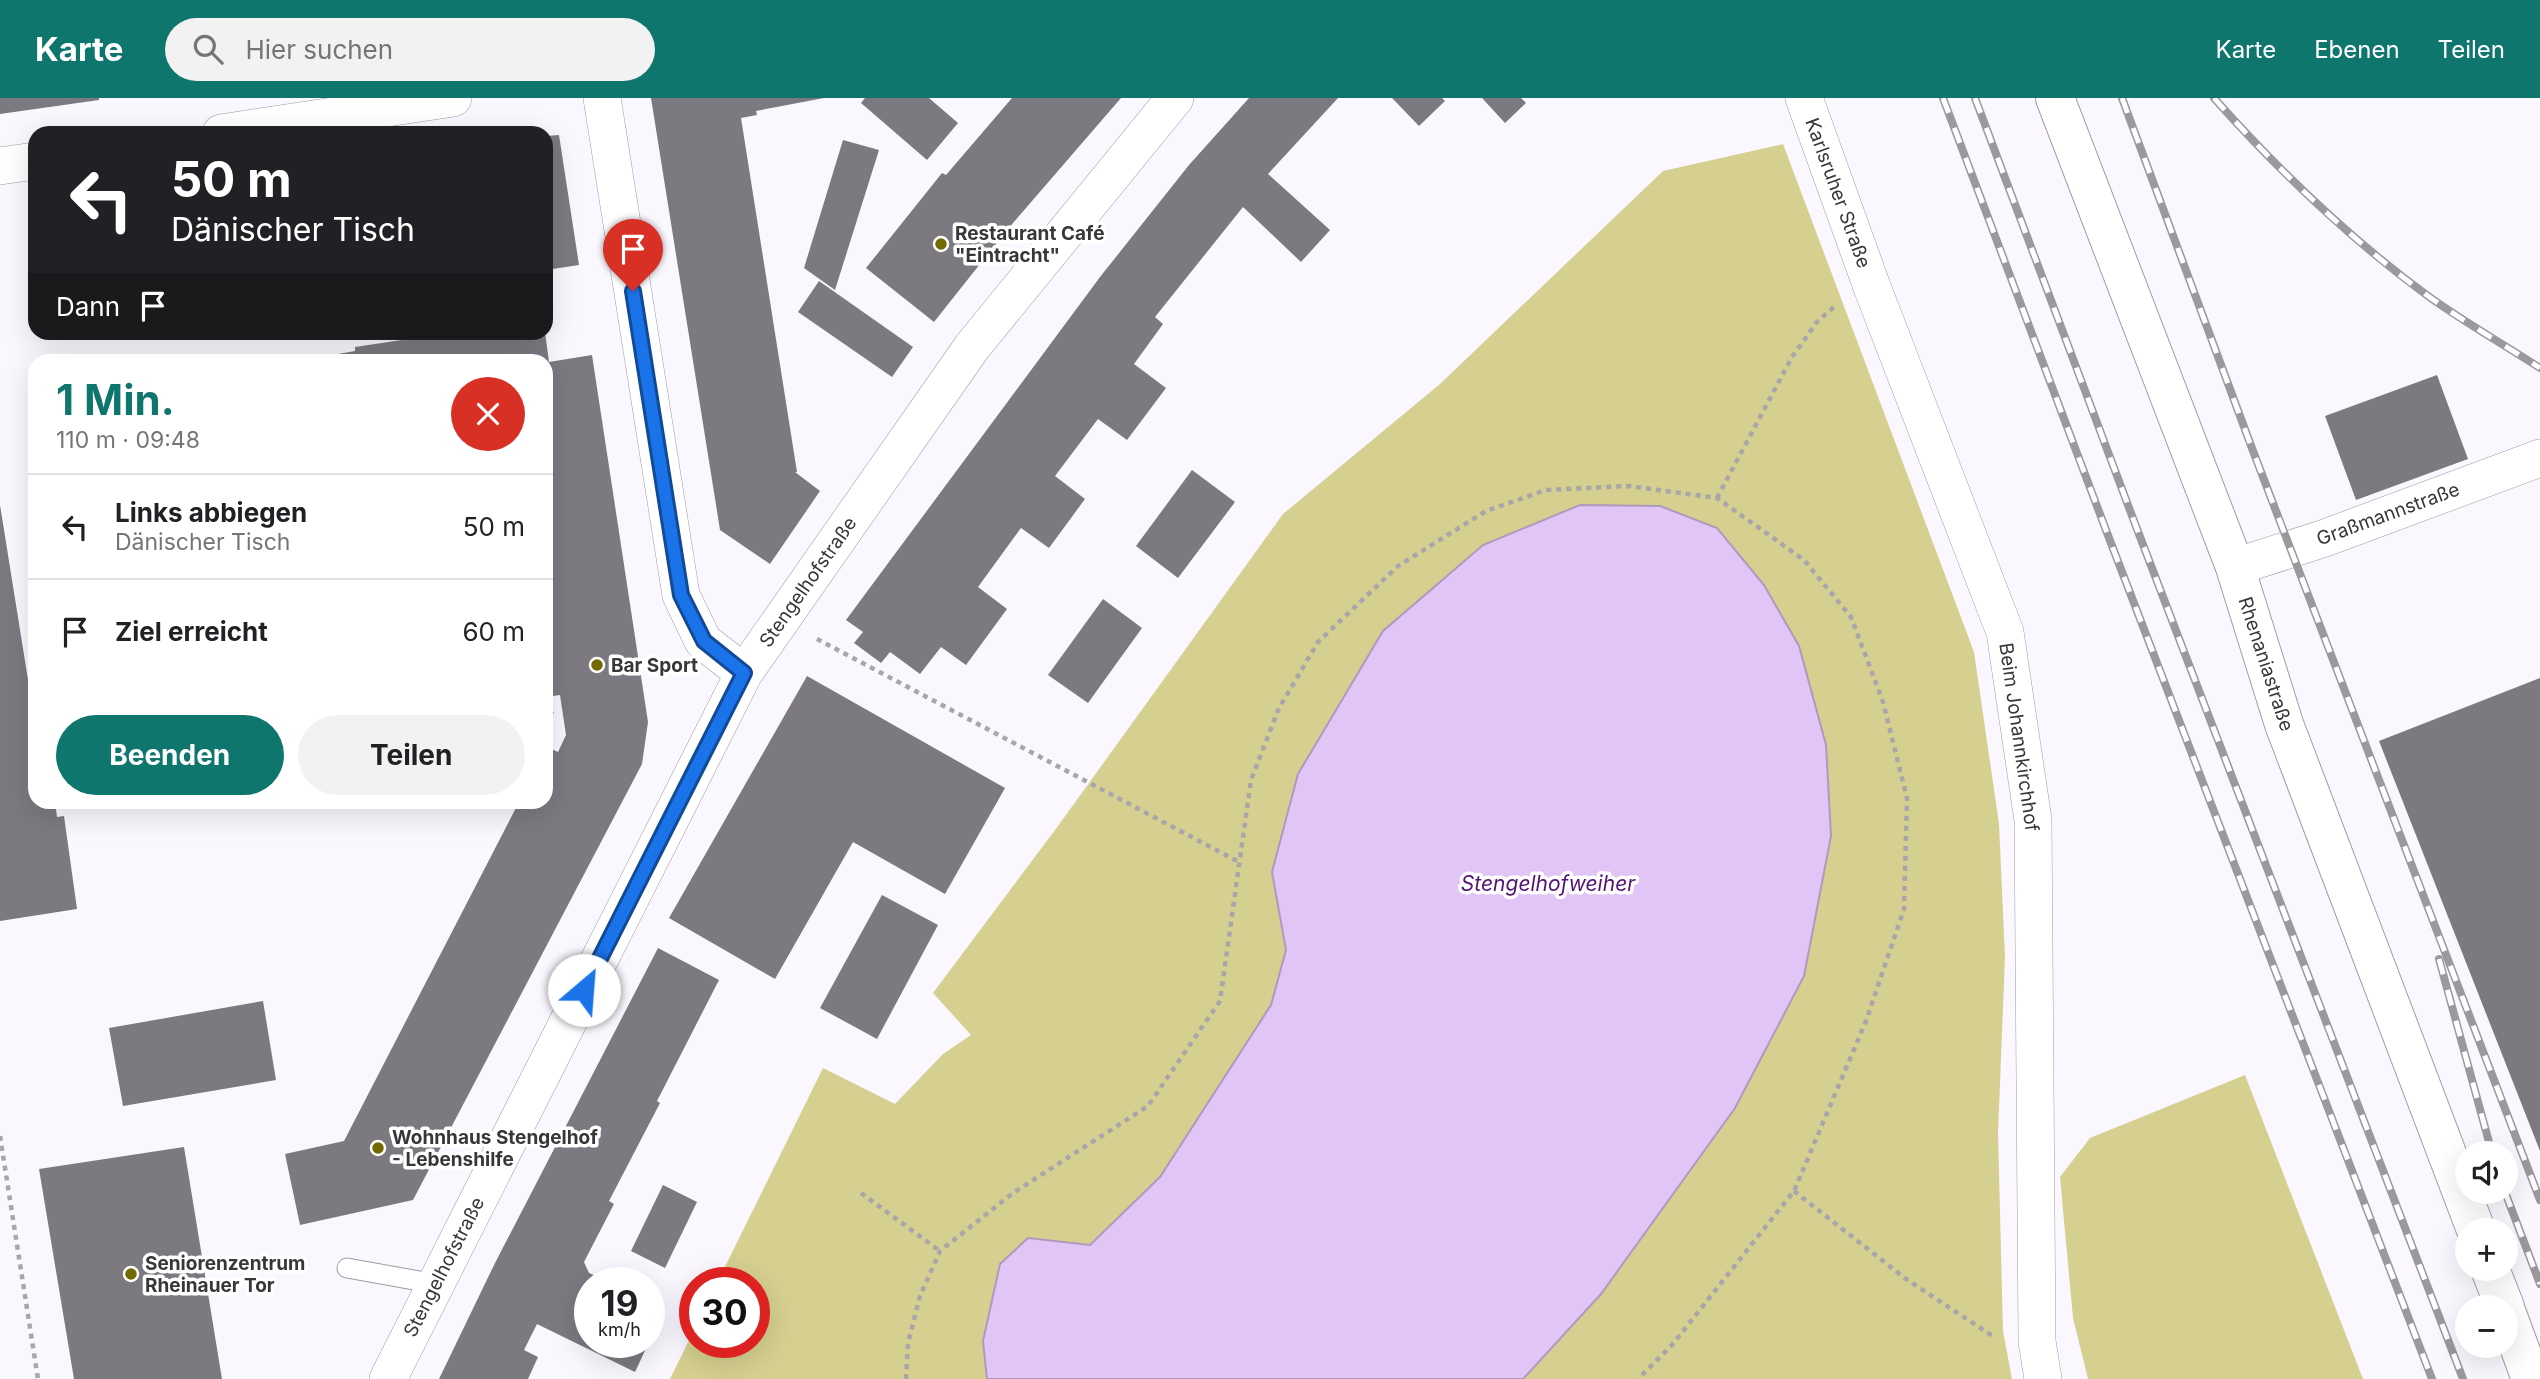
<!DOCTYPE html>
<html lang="de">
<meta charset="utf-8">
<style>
body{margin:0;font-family:Inter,sans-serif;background:#f2f2f2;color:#202124;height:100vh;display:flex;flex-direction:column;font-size:26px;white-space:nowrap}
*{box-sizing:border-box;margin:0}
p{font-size:23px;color:#757577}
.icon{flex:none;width:38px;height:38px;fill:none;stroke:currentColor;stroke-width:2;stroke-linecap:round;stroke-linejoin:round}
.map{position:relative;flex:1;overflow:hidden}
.panel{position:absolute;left:28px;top:256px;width:525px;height:455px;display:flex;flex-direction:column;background:#fff;border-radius:21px;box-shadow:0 7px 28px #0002}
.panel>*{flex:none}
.hud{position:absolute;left:28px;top:28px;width:525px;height:214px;border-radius:21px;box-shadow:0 7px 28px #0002;background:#202124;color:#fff;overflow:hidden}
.controls{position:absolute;left:2455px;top:1043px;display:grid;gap:14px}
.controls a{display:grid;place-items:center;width:63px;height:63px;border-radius:50%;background:#fff;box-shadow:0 7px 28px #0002;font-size:35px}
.speed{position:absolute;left:574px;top:1169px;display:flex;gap:14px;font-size:35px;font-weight:700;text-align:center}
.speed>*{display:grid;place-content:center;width:91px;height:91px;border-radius:50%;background:#fff;box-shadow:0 7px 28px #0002;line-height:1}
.speed small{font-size:18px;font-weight:400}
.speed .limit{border:10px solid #d22;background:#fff;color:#111}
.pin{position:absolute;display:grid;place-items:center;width:60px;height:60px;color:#fff;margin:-72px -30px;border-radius:50% 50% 50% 0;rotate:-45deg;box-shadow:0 0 7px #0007}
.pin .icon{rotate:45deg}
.me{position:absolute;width:77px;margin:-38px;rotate:27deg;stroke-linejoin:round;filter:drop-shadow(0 0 5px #0008)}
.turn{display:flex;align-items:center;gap:24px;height:147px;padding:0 28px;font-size:32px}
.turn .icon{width:91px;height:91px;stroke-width:2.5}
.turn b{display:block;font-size:49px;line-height:60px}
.then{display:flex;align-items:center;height:66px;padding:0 28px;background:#0003;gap:14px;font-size:26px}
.round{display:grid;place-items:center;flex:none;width:74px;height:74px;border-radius:37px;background:#f2f2f2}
.head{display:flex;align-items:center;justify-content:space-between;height:119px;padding:0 28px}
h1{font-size:42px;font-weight:700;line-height:52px;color:#0f766e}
.cta{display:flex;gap:14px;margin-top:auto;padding:14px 28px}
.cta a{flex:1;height:80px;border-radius:42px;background:#0f766e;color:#fff;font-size:28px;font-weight:700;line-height:80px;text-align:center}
.cta a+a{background:#f2f2f2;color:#202124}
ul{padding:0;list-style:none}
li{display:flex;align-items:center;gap:21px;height:105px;padding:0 28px;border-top:2px solid #e0e0e0}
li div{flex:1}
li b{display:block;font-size:26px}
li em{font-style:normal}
header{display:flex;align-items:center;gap:42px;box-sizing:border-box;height:98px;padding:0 35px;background:#0f766e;color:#fff}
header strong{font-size:33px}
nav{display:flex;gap:38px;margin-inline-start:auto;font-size:24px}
.search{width:490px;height:63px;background:#f2f2f2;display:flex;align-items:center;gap:18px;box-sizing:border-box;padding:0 24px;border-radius:38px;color:#757577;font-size:26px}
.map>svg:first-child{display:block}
</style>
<header>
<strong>Karte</strong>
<div class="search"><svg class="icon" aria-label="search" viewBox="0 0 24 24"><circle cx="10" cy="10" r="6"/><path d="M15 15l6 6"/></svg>Hier suchen</div>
<nav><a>Karte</a><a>Ebenen</a><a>Teilen</a></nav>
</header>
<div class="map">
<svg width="2540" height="1281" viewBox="0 0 2540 1281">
<rect width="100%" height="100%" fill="#fbf7ff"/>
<g fill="#d5cf90">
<polygon points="1783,46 1974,554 1999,726 2005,859 1998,1035 2003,1233 2012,1281 1523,1281 1601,1196 1764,487 1717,430 1660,408 1580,407 1483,447 1272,774 1286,852 1271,907 1160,1079 1089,1147 1029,1140 983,1243 987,1281 670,1281 695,1230 695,1244 754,1244 754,1185 717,1185 823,970 895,1006 943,956 971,937 933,895 1058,728 1283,416 1440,286 1663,73"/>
<polygon points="2245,977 2363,1281 2088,1281 2073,1220 2060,1079 2090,1040"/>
</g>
<polygon fill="#e1c5f7" stroke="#ae9abe" stroke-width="2" points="1580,407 1660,408 1717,430 1764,487 1799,548 1826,647 1831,738 1804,878 1735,1010 1601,1196 1523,1281 987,1281 983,1243 1000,1166 1028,1140 1090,1147 1160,1079 1271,907 1286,852 1272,774 1298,676 1383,533 1483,447"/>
<g fill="#7d7980">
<polygon points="0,0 99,0 99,2 0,16"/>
<polygon points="651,0 824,0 756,13 757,17 741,20 797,374 795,374 820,393 770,466 720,432"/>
<polygon points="865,0 929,0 958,25 927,62 861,5"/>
<polygon points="1012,0 1121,0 1007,132 934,224 866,170 942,75 946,77"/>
<polygon points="1249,0 1338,0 1268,76 1330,132 1301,164 1243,109 1155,219 1163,226 1134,266 1166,290 1127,342 1098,321 1055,378 1085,401 1049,450 1021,430 978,489 1007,511 966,567 941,549 920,576 890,554 881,565 854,545 863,534 846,522 1100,179 1189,67"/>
<polygon points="1392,0 1442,0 1445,3 1419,28"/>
<polygon points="1482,0 1521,0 1526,5 1505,25"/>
<polygon points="559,37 579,167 546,172 546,38"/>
<polygon points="843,42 879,52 835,192 804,170"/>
<polygon points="819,183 913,249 892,279 798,214"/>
<polygon points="455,234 545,234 549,264 592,257 648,624 642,666 413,1102 300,1127 285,1056 344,1043 519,704 546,704 546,651 547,649 558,654 566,637 560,597 546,599 546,262 304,262 355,253 355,249"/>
<polygon points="2437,277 2468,361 2356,402 2325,318"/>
<polygon points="1192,372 1235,404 1178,480 1136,448"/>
<polygon points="0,407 33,613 35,613 35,704 55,704 57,719 64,718 77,811 0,823"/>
<polygon points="1103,501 1142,530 1088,605 1048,577"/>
<polygon points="807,578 1005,690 945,796 853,744 775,881 669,820"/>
<polygon points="2540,580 2540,1053 2379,643"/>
<polygon points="546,610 554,614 546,629"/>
<polygon points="882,797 938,827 877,941 820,910"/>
<polygon points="658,850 719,882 657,1003 660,1005 609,1103 614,1106 584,1164 589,1175 611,1185 590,1185 590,1244 649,1244 635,1274 537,1226 524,1252 538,1259 528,1281 439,1281 495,1165"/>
<polygon points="263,903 276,982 123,1008 109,930"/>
<polygon points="184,1049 222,1281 74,1281 39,1071"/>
<polygon points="663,1087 697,1104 665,1170 631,1153"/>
</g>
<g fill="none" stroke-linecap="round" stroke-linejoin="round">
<defs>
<polyline id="lane" points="347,1170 436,1186"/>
<g id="street">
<polyline points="602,0 681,497 703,543 744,575"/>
<polyline points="1804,0 1872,189 2005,534 2033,722 2037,1243 2043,1281"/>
<polyline points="221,35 453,0"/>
<polyline points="0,68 35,63"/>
<polyline points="2235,469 2325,440 2540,360"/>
<polyline points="388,1281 744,575 972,249 1175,0"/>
</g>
<g id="secondary">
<polyline points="2055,0 2235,469 2284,626 2476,1132"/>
<polyline points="2490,1171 2505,1209"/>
<polyline points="2506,1213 2531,1281"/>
</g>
</defs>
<use href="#lane" stroke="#a09ca3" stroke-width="21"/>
<use href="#street" stroke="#a09ca3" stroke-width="38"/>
<use href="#secondary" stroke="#a09ca3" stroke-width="40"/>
<g stroke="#a8a5ab" stroke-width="4.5" stroke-dasharray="5 5" stroke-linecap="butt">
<polyline points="1717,400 1792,259 1817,224 1835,208"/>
<polyline points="817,541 1239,764"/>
<polyline points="0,1038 38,1281"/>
<polyline points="1794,1093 1906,1181 1994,1239"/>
<polyline points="861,1095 940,1153"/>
<polyline points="906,1281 908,1245 920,1198 940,1153 1013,1095 1148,1008 1220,903 1251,682 1279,610 1318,544 1398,468 1486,413 1546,392 1629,388 1717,400 1804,462 1851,519 1883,604 1907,700 1904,811 1866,923 1794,1093 1672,1247 1638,1281"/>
</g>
<use href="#lane" stroke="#fff" stroke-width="19"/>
<use href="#street" stroke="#fff" stroke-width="37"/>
<use href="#secondary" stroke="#fff" stroke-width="38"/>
<defs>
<g id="rail">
<polyline points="1943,0 2109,440 2432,1281"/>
<polyline points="1975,0 2137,431 2463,1281"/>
<polyline points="2122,0 2253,353 2540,1102"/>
<path d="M2214,0C2279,73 2349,140 2428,198C2464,224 2503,246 2540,270"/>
<polyline points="2439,861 2492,1055"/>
<polyline points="2505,1094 2540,1186"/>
</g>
</defs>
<use href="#rail" stroke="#9b989e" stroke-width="8"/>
<use href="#rail" stroke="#fff" stroke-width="5" stroke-dasharray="16" stroke-linecap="butt"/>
</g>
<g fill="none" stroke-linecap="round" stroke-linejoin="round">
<defs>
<polyline id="route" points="584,892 744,575 704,543 681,497 633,193"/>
</defs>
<use href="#route" stroke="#114b97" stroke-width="18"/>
<use href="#route" stroke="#1a73e8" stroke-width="12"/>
</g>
<g fill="#736901" stroke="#fff" stroke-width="2.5">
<circle cx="941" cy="146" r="7"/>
<circle cx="597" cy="567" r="7"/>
<circle cx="378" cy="1050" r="7"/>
<circle cx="131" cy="1176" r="7"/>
</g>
<g text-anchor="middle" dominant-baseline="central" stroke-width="7" stroke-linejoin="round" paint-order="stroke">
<g font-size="19" fill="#373639" stroke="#fff">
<text transform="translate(1838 95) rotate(70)">Karlsruher Straße</text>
<text transform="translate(2388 416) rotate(-20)">Graßmannstraße</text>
<text transform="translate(808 484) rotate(-55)">Stengelhofstraße</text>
<text transform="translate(2266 566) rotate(72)">Rhenaniastraße</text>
<text transform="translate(2019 639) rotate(82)">Beim Johannkirchhof</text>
<text transform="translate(444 1169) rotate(-63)">Stengelhofstraße</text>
</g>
<g font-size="19" font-weight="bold" fill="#373639" stroke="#fff" text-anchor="start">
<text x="955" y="135">Restaurant Café<tspan x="955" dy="22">"Eintracht"</tspan></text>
<text x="611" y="567">Bar Sport</text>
<text x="392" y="1039">Wohnhaus Stengelhof<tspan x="392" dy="22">- Lebenshilfe</tspan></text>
<text x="145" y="1165">Seniorenzentrum<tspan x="145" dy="22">Rheinauer Tor</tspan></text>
</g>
<g font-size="21" font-style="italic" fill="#531475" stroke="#fff">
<text x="1548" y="785">Stengelhofweiher</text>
</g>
</g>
</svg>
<div class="controls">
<a><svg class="icon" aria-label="sound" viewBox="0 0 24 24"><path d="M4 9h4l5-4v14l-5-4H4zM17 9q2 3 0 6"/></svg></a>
<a>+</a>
<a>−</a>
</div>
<div class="speed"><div>19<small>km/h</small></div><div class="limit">30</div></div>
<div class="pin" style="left:633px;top:193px;background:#d93025"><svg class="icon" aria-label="arrive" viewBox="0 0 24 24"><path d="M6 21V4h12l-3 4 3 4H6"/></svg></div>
<svg class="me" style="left:584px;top:892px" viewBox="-20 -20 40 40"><circle r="19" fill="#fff"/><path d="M0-13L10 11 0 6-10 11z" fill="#1a73e8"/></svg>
<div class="hud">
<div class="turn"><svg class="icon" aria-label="left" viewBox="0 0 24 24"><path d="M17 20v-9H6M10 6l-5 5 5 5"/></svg><div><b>50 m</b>Dänischer Tisch</div></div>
<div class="then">Dann<svg class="icon" aria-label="arrive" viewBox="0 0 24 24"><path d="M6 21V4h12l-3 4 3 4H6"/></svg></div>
</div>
<section class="panel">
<div class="head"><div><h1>1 Min.</h1><p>110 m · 09:48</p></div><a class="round" style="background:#d93025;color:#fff"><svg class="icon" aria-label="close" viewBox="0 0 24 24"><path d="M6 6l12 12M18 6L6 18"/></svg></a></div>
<ul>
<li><svg class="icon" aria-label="left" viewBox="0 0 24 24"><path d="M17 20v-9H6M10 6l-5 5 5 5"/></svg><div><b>Links abbiegen</b><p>Dänischer Tisch</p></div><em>50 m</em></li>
<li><svg class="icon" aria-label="arrive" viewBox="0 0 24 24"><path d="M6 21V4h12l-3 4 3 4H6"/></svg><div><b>Ziel erreicht</b></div><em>60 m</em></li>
</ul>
<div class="cta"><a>Beenden</a><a>Teilen</a></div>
</section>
</div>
